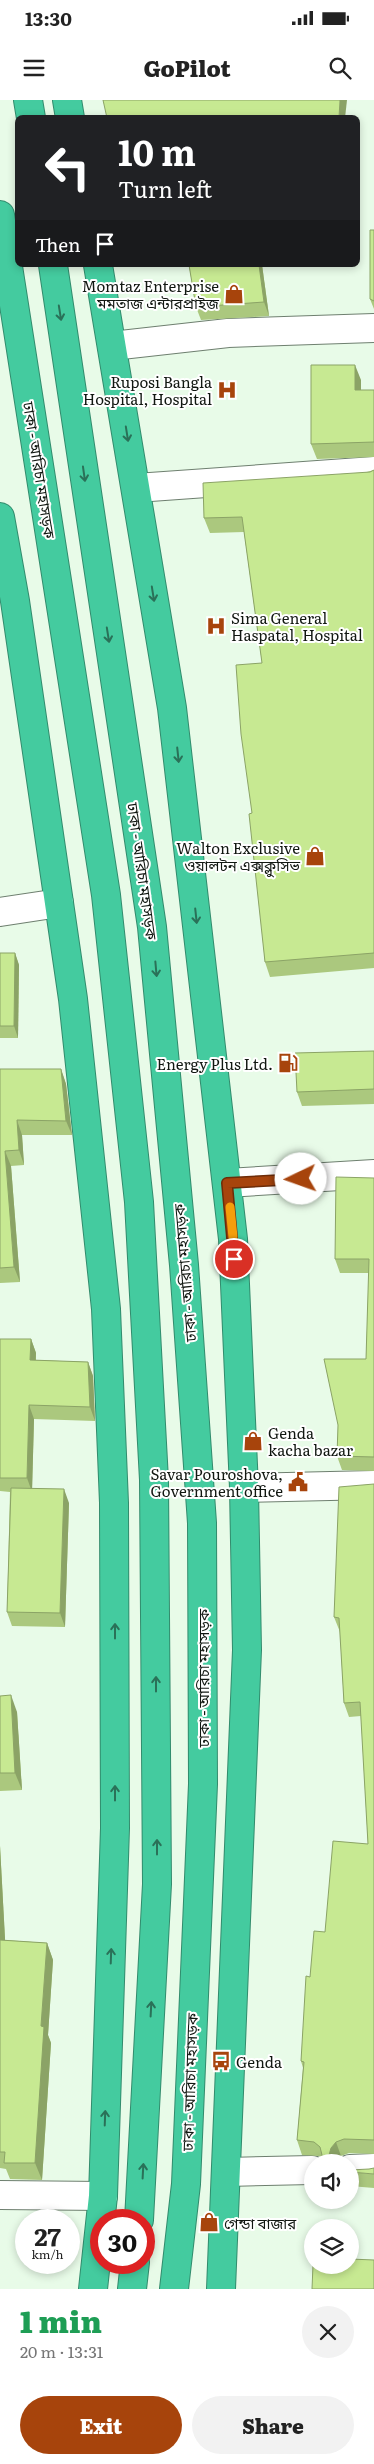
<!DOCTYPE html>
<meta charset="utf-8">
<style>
body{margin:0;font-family:Literata,"Noto Sans Bengali",serif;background:#f2f2f2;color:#222;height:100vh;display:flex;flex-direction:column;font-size:19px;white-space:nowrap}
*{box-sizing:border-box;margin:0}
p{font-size:16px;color:#767676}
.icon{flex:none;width:28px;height:28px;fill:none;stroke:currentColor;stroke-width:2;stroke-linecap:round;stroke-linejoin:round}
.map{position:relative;height:2189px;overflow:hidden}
.panel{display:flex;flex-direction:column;background:#fff;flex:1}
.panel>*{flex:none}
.banner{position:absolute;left:15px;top:15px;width:345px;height:152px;border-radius:8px;box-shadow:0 2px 8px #0003;background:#202124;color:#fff;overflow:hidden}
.controls{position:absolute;left:304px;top:2054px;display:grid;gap:10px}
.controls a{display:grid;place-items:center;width:55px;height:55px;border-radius:50%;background:#fff;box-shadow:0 2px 8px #0003;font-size:25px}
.speed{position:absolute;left:15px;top:2109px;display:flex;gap:10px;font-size:25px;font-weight:700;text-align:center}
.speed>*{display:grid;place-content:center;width:65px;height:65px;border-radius:50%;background:#fff;box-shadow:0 2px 8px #0003;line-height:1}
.speed small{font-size:12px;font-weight:400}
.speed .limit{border:8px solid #d22;background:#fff;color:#111}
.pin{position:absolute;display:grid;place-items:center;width:42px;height:42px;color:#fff;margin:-21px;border:2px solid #fff;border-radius:50%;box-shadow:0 1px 5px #0007}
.me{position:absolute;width:55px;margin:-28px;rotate:267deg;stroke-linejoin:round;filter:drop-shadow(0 0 4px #0008)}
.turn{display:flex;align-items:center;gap:18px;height:105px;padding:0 20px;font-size:22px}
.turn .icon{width:65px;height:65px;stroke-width:2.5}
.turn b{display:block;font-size:35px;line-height:42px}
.then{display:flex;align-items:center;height:48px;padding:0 20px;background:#0003;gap:10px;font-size:19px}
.round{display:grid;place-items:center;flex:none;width:52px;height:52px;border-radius:26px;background:#f2f2f2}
.head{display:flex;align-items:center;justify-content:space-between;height:85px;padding:0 20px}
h1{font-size:30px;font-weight:800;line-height:38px;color:#1e9e55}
.cta{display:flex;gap:10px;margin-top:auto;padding:10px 20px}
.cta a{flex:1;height:58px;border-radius:30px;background:#a7440c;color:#fff;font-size:20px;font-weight:800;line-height:58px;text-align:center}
.cta a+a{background:#f2f2f2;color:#222}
.status{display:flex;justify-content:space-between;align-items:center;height:35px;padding:0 25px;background:#fff;direction:ltr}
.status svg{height:14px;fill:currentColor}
header{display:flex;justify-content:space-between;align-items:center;height:65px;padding:0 20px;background:#fff;font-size:22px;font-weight:800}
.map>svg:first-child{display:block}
</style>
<div class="status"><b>13:30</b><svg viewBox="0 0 49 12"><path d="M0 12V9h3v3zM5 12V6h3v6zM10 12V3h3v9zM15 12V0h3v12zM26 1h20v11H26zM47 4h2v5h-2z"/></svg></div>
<header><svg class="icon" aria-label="menu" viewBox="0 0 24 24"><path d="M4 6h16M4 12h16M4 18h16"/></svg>GoPilot<svg class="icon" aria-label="search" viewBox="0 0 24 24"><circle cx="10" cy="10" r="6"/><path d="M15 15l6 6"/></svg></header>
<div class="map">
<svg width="374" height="2189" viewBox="0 0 374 2189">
<rect width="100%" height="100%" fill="#e8fbe8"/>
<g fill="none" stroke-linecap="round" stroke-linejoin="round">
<defs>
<g id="minor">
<polyline points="112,246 228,233 374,228"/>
<polyline points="136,388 374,371"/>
<polyline points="0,812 59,803"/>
<polyline points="227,1083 374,1074"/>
<polyline points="244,1388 374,1385"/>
<polyline points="350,2069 374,2068"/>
<polyline points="227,2072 312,2070"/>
<polyline points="0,2095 103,2096"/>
</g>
<g id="highway">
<polyline points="28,0 31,18"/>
<polyline points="67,0 70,18"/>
<polyline points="0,115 106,795 139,1102 154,1380 157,1784 139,2120"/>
<polyline points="53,165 152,827 184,1165 202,1423 203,1684 186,2084 174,2189"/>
<polyline points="98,165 172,608 233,1139 244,1388 247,1550 221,2189"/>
<polyline points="0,417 15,501 73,899 106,1209 114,1403 115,1728 103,2096 93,2189"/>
<polyline points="132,2189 135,2162"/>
</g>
</defs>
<use href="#minor" stroke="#6e7f6f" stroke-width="30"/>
<use href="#highway" stroke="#328c6d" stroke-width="30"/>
<use href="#minor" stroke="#fff" stroke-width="28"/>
<use href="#highway" stroke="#44cb9f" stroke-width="28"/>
</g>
<g fill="#abc87e">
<polygon points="374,130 374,209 370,199"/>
<polygon points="189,165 262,165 269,216 201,220 196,207"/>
<polygon points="361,280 361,290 374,290 374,357 317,359 311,344"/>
<polygon points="374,370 374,868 270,877 265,862 252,713 262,563 244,432 210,433 204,418"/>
<polygon points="0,853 15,853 19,865 18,938 0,938"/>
<polygon points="374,951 374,1004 302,1006 297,992"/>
<polygon points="0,969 61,969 66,984 72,1035 22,1035 24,1065 11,1066 20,1182 0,1183"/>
<polygon points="374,1078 374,1371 342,1370 337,1356 366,1259 369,1173 340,1173 335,1159"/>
<polygon points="0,1239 31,1239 36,1253 36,1260 88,1262 93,1276 95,1321 34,1319 32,1389 69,1403 65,1527 12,1526 7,1512 10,1392 0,1391"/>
<polygon points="374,1384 374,2054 349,2053 341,2056 336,2062 321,2062 322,2058 319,2056 302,2055 297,2040 303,1968 301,1961 310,1877 325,1832 368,1744 361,1616 349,1617 344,1603 340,1532 334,1517"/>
<polygon points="0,1596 17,1612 22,1690 0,1691"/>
<polygon points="0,1746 5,1840 47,1843 53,1860 48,1935 51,1943 42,2080 10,2079 6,2069 0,2068"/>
<polygon points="350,2072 374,2074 374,2088 350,2086"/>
</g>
<g fill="#8ba366">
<polygon points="340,0 347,0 345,18 339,18"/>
<polygon points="259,165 262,165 269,216 264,202"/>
<polygon points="355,265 361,280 361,305 355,290"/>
<polygon points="15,853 19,865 18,938 14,926"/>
<polygon points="61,969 66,984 72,1035 66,1021"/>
<polygon points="17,1020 22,1035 24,1065 19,1050"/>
<polygon points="5,1051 11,1066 20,1182 14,1167"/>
<polygon points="31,1239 36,1253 35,1274 30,1260"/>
<polygon points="88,1262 93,1276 95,1321 90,1307"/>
<polygon points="29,1305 34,1319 32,1392 27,1378"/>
<polygon points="64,1389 69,1403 65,1527 60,1513"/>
<polygon points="11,1595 17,1612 22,1690 15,1673"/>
<polygon points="0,1746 6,1857 0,1841"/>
<polygon points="47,1843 53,1860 48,1935 51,1943 42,2080 35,2063 41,1926"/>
<polygon points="336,2042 341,2056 336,2062 332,2062 329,2055 331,2048"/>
</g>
<g fill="#c7e992" stroke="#8ba366">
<polygon points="103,0 340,0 339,18 107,18"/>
<polygon points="370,130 374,130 374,201 370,199"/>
<polygon points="189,165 259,165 264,202 196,207"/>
<polygon points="311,265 355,265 355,290 374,290 374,342 311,344"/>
<polygon points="374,370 374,853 265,862 249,714 252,713 241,634 236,565 262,563 242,417 204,418 203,383 370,372"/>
<polygon points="0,853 15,853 14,926 0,926"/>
<polygon points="374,951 374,989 297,992 295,953"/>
<polygon points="0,969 61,969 66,1021 17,1020 19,1050 5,1051 14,1167 0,1168"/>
<polygon points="336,1077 374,1078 374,1357 337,1356 338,1325 324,1259 366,1259 369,1159 335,1159"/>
<polygon points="0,1239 31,1239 30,1260 88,1262 90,1307 29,1305 27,1378 0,1378"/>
<polygon points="374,1384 374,2040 344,2039 336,2042 331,2048 329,2055 332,2062 321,2062 322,2055 320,2047 314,2042 297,2040 304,1962 301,1961 306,1876 310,1877 314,1831 325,1832 333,1741 368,1744 360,1602 344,1603 339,1518 334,1517 339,1387"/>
<polygon points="11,1388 64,1389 60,1513 7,1512"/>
<polygon points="11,1595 15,1673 0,1673 0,1596"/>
<polygon points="0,1840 47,1843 41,1926 44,1927 35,2063 4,2063 5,2052 0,2052"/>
<polygon points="374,2068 374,2074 350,2072 350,2070 369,2069"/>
<polygon points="350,2159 374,2160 374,2189 312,2189 313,2165 350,2165"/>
</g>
<defs><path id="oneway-shaft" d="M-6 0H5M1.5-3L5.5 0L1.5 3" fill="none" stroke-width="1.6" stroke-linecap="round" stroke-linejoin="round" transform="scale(1.25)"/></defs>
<g stroke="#2a7158">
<use href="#oneway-shaft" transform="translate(60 213) rotate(81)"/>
<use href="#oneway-shaft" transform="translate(127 334) rotate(81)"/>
<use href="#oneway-shaft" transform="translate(84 374) rotate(82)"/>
<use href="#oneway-shaft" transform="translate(153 494) rotate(81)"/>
<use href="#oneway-shaft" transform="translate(108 535) rotate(81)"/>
<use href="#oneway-shaft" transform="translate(178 655) rotate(84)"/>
<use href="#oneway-shaft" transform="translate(196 816) rotate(84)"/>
<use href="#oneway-shaft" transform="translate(156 869) rotate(85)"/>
<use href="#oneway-shaft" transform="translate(115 1531) rotate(-90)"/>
<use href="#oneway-shaft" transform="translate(156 1584) rotate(-90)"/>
<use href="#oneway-shaft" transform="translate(115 1693) rotate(-90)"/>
<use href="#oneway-shaft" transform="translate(157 1747) rotate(-90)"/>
<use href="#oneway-shaft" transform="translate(111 1856) rotate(-88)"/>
<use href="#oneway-shaft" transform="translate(151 1909) rotate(-87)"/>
<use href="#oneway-shaft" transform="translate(105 2018) rotate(-88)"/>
<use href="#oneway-shaft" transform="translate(143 2071) rotate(-87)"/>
</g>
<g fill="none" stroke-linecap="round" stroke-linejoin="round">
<defs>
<polyline id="route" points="234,1159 227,1083 301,1079"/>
</defs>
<use href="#route" stroke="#6d2c08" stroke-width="12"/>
<use href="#route" stroke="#a7440c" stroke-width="9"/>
<polyline stroke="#f59e0b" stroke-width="9" points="230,1107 233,1137"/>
</g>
<defs>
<symbol id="shop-bare" viewBox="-9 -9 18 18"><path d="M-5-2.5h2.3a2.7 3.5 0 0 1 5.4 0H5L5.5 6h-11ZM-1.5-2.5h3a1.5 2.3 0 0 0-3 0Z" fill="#a7440c" stroke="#fff" stroke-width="2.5" paint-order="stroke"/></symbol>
<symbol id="hospital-bare" viewBox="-9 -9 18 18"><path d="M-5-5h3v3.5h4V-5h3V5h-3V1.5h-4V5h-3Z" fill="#a7440c" stroke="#fff" stroke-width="2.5" paint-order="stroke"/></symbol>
<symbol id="fuel-bare" viewBox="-9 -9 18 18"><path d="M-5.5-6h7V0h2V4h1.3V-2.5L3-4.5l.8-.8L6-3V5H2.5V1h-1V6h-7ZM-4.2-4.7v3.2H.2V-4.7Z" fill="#a7440c" stroke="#fff" stroke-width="2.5" paint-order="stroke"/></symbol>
<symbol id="civic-bare" viewBox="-9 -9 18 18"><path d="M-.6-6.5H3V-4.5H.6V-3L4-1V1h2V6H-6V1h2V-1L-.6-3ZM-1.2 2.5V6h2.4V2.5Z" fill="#a7440c" stroke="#fff" stroke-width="2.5" paint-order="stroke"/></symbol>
<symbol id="bus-bare" viewBox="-9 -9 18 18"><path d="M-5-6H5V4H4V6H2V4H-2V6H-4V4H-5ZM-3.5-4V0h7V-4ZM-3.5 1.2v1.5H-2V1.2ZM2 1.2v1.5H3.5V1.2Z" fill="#a7440c" stroke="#fff" stroke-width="2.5" paint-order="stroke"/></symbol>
</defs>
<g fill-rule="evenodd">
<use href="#shop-bare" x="220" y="180" width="28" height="28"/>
<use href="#hospital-bare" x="213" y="276" width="28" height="28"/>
<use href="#hospital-bare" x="202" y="512" width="28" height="28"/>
<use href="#shop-bare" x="301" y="742" width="28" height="28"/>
<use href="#fuel-bare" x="274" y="949" width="28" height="28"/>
<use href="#shop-bare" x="239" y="1327" width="28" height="28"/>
<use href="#civic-bare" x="284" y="1368" width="28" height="28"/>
<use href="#bus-bare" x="207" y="1947" width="28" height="28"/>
<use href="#shop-bare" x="195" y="2108" width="28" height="28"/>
</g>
<g text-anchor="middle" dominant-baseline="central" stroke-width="4" stroke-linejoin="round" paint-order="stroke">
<g font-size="15" fill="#111711" stroke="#fff" text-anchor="end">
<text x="219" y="185">Momtaz Enterprise<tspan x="219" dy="17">মমতাজ এন্টারপ্রাইজ</tspan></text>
<text x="212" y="281">Ruposi Bangla<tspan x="212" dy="17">Hospital, Hospital</tspan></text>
<text x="231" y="517" text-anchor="start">Sima General<tspan x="231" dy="17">Haspatal, Hospital</tspan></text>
<text x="300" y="747">Walton Exclusive<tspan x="300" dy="17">ওয়ালটন এক্সক্লুসিভ</tspan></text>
<text x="273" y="963">Energy Plus Ltd.</text>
<text x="268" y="1332" text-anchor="start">Genda<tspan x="268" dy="17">kacha bazar</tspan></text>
<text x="283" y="1373">Savar Pouroshova,<tspan x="283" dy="17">Government office</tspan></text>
<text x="236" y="1961" text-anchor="start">Genda</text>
<text x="224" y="2122" text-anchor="start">গেন্ডা বাজার</text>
</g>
<g font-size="15" fill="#111711" stroke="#fff">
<text transform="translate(40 370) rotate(81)">ঢাকা - আরিচা মহাসড়ক</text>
<text transform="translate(143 771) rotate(82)">ঢাকা - আরিচা মহাসড়ক</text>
<text transform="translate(184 1173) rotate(-95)">ঢাকা - আরিচা মহাসড়ক</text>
<text transform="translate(202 1578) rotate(-90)">ঢাকা - আরিচা মহাসড়ক</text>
<text transform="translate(189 1982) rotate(-88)">ঢাকা - আরিচা মহাসড়ক</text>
</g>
</g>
</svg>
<div class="controls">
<a><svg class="icon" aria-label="sound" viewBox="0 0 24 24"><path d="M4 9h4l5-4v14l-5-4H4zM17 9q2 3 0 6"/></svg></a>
<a><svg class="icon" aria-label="layers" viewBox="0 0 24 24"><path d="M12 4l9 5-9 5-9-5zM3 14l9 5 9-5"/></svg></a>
</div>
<div class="speed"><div>27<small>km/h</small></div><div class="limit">30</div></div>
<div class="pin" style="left:234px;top:1159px;background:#d93025"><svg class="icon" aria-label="arrive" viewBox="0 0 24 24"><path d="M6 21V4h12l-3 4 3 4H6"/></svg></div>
<svg class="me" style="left:301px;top:1079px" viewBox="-20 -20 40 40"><circle r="19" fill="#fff"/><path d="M0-13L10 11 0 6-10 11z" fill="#a7440c"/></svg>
<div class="banner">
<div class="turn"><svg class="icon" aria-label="left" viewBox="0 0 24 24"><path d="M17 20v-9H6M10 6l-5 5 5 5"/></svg><div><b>10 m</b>Turn left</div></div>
<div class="then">Then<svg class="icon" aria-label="arrive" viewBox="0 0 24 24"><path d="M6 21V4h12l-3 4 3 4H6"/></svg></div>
</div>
</div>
<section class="panel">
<div class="head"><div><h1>1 min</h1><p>20 m · 13:31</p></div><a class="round"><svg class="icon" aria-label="close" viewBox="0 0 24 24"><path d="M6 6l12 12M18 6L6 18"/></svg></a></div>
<div class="cta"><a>Exit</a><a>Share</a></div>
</section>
